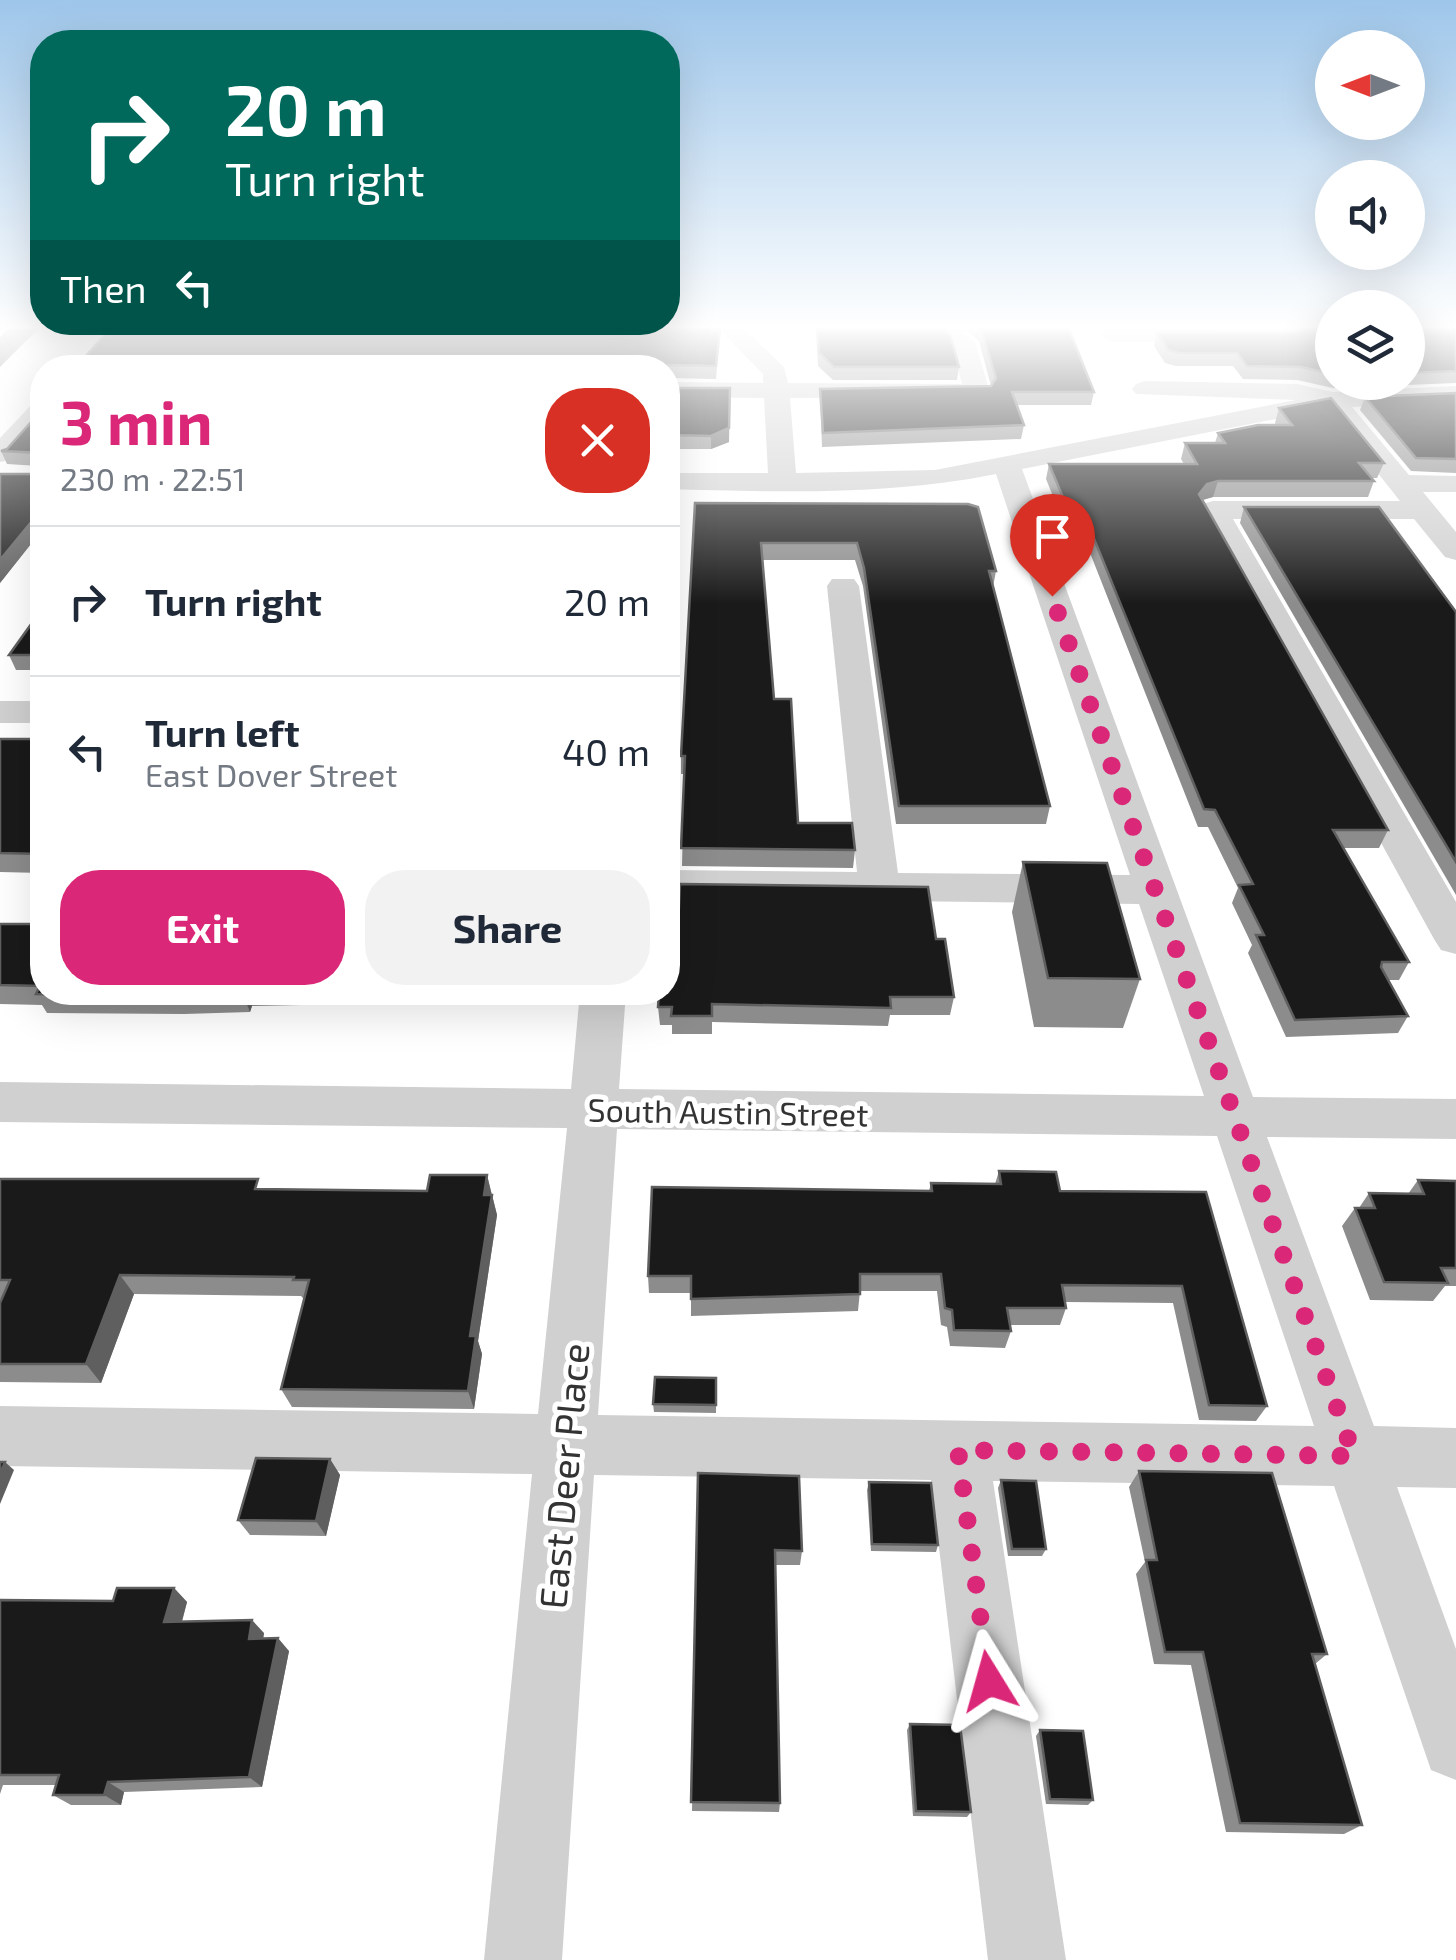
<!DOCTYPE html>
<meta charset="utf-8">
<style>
body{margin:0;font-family:"Exo 2",sans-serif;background:#f2f2f3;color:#1f2937;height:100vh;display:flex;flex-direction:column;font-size:38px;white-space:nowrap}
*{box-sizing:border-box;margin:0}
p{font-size:32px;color:#747a83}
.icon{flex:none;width:55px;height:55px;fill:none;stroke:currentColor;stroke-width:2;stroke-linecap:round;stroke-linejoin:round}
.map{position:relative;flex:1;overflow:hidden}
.sheet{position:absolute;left:30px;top:355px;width:650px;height:650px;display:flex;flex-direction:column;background:#fff;border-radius:40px;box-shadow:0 10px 40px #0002}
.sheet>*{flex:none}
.banner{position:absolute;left:30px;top:30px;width:650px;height:305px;border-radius:40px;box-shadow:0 10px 40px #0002;background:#00695c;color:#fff;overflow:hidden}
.needle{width:65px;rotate:270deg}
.fabs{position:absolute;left:1315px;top:30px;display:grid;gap:20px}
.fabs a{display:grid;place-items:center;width:110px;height:110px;border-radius:50%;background:#fff;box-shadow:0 10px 40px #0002;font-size:50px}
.pin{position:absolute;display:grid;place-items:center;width:85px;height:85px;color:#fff;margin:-102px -42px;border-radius:50% 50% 50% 0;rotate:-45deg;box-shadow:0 0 10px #0007}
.pin .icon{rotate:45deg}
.me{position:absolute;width:110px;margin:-55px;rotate:352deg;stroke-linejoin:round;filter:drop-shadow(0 0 8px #0008)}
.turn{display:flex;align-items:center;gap:35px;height:210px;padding:0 30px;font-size:45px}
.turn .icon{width:130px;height:130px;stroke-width:2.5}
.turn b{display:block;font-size:70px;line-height:85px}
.then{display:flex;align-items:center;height:95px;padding:0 30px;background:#0003;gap:20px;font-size:38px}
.round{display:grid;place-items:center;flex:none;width:105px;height:105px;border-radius:40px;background:#f2f2f3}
.headline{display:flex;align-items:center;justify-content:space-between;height:170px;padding:0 30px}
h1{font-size:60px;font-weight:700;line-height:75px;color:#db2777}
.primary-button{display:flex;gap:20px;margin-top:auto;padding:20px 30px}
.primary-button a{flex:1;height:115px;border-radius:40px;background:#db2777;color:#fff;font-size:40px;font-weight:700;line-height:115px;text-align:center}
.primary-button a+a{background:#f2f2f3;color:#1f2937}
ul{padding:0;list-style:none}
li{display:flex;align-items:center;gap:30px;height:150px;padding:0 30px;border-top:2px solid #e0e1e3}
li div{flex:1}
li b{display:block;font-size:38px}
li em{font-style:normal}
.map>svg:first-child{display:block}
</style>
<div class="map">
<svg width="1456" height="1960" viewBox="0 0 1456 1960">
<rect width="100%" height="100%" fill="#fff"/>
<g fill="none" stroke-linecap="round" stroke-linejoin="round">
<g fill="#d0d0d0" fill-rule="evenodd">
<path d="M719,329H744L784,367L788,383L962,384L952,345L934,329H960L975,342L990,392L986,397L790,398L796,473L935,470L1296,400L1136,394L1132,389L1136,384L1145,381L1297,384L1333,392L1456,386V402L1352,407L1409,475L1456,476V492H1423L1456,532V560L1445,557L1414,519H1233L1456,902V954L1441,950L1434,939L1198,510L1203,504L1213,501H1400L1327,409L1022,469L1253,1097L1456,1099V1139L1267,1137L1374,1426L1456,1428V1488L1397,1487L1456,1649V1780L1431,1770L1334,1486L993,1481L1066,1960H988L931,1480L594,1475L562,1960H484L532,1474L0,1466V1406L538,1414L567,1128L0,1122V1082L571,1089L580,992H626L619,1089L1204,1096L1139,904L668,898V870L857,872L827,586L832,579H854L859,586L898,873L1130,875L996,474C888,496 777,492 668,489V473H768L764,398L668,397V382L763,383V374ZM617,1129L1217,1136L1314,1426L598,1415Z"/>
<polygon points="1108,329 1300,329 1304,334 1292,341 1113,342 1101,335"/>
<polygon points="42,400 42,423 10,460 0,462 0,438 33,403"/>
<rect x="0" y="701" width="42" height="22"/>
</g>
</g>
<g fill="#8c8c8c">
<polygon points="720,329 716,379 668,378 668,381 668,368 75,368"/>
<polygon points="816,329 944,329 959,367 957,380 833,380 818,366"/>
<polygon points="965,329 1069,329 1094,392 1091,405 1017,405 1024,425 1021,439 822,447 820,389 991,386 979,341"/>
<polygon points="1332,329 1332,382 1408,382 1408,329 1456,329 1456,383 1333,388 1297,380 1243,379 1233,366 1176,366 1165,363 1154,346 1157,333 1296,332"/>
<polygon points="668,388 729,442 711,449 668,449"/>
<polygon points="1456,393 1456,473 1411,471 1360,410 1365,397"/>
<polygon points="42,403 42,530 0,583 39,474 39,466 7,464 1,451 7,449 40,412"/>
<polygon points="1279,408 1384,463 1377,478 1372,478 1374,481 1368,497 1213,497 1203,500 1388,830 1379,848 1344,848 1409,962 1399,980 1389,980 1408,1016 1398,1033 1286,1037 1248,953 1252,945 1232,903 1238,888 1208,827 1198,827 1083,535 1069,535 1046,479 1049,464 1184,464 1181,459 1185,443 1215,443 1218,433 1276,425 1275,423"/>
<polygon points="695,503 996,571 993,587 1050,806 1046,824 896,824 863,586 855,560 762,560 774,699 798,823 855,850 853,868 682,866 684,774 681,774 681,756"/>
<polygon points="1244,507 1456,612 1456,895 1240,523"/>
<polygon points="42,609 42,670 16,670 9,655"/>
<polygon points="0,739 42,739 42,873 0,872"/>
<polygon points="1023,862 1140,979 1123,1028 1034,1027 1012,912"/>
<polygon points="0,924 42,992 521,992 518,1005 347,1004 252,1006 250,1012 184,1014 47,1013 42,1005 0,1004"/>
<polygon points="936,939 954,997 950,1015 890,1015 888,1026 712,1022 712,1034 672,1034 672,1025 660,1025 658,1007"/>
<polygon points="999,1171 1060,1191 1206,1192 1267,1406 1256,1421 1199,1420 1173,1303 1065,1302 1066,1308 1060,1325 1010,1325 1011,1331 1005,1348 950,1346 947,1327 941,1325 937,1291 860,1291 858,1311 691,1316 691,1293 649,1293 648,1276 929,1191 931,1183 995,1184"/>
<polygon points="487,1175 497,1215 478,1341 482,1354 474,1409 292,1407 281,1389 304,1299 301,1296 134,1294 101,1383 0,1382 0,1303 2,1299 0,1299 0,1179 263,1189 427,1191"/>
<polygon points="1418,1180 1456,1181 1456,1286 1445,1286 1433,1301 1370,1300 1342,1226 1355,1208 1359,1208 1369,1193 1408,1194"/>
<polygon points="716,1378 716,1413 654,1412 653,1404"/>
<polygon points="330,1459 340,1475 326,1536 250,1535 238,1520"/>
<polygon points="1139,1471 1327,1654 1315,1664 1362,1825 1344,1834 1226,1832 1191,1665 1154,1664 1136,1574 1145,1562 1129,1487"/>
<polygon points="698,1473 802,1551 800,1565 775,1565 780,1803 779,1812 692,1811"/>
<polygon points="1001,1480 1046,1549 1042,1556 1008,1556 998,1488"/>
<polygon points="869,1482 938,1545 936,1552 871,1551 867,1490"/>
<polygon points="174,1588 187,1602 182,1622 264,1633 263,1639 289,1651 262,1787 124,1792 121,1805 71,1805 53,1795 56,1785 3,1785 0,1794 0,1600 113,1601"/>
<polygon points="910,1724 971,1812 967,1817 913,1816 907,1730"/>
<polygon points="1040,1730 1093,1800 1088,1805 1046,1804 1036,1736"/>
</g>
<g fill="#5f5f5f">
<polygon points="8,329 38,329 0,367 0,337"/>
<polygon points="730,388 729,442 711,449 711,436"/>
<polygon points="1218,481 1213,497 1202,500 1199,494 1207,484"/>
<polygon points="42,509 42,530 0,583 0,560"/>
<polygon points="242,992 246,992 252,1006 250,1012"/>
<polygon points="487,1175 492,1196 484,1195"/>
<polygon points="492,1195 497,1215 478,1341 482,1354 474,1409 468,1391 470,1336"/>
<polygon points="120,1275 134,1294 101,1383 86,1364"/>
<polygon points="330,1459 340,1475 326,1536 316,1521"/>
<polygon points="5,1462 14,1470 0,1504 0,1474"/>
<polygon points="174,1588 187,1602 178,1635 164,1622"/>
<polygon points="252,1620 264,1633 261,1652 249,1639"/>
<polygon points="278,1638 289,1651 262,1787 249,1777"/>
<polygon points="108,1782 124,1792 121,1805 104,1795"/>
</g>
<g fill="#1a1a1a" stroke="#5f5f5f" stroke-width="2.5">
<polygon points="110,329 720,329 716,366 668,365 667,368 75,368"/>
<polygon points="817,329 944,329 950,335 959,367 834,367 819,353"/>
<polygon points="981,329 1069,329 1094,392 1012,392 1024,425 823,433 820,389 991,386 996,378"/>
<polygon points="1301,329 1332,329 1332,374 1301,367 1247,366 1237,353 1179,353 1168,350 1157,333 1296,332"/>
<polygon points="1408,329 1456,329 1456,371 1408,373"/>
<polygon points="668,388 730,388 729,428 711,436 668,435"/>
<polygon points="1456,393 1456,459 1416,458 1365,397"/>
<polygon points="1331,398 1384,463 1359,463 1374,481 1218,481 1207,484 1199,494 1388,830 1333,830 1409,962 1382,962 1381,967 1408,1016 1295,1020 1256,935 1264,935 1239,885 1253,884 1215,810 1204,809 1086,519 1072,519 1049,464 1197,464 1185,443 1225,443 1218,433 1258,425 1292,425 1279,408"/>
<polygon points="42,403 42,509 0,560 0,474 39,474 39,453 1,451 7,449 40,412"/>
<polygon points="695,503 968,504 978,507 996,571 989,571 1050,806 899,806 864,568 857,543 761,543 774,699 791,699 798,823 852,823 855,850 681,848 685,756 681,756"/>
<polygon points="1244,507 1379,507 1456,612 1456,862"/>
<polygon points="42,609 42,655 9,655"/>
<polygon points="0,739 42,739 42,854 0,853"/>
<polygon points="1023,862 1107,863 1140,979 1048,978"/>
<polygon points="680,884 928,887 936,939 945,939 954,997 890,997 891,1008 712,1004 712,1016 671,1016 672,1007 658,1007 659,992 668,992 668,928 678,928"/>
<polygon points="0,924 42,924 42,992 242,992 175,996 36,994 40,986 0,985"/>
<polygon points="999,1171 1056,1172 1060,1191 1206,1192 1267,1406 1209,1405 1182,1286 1062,1285 1066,1308 1007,1308 1011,1331 954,1330 952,1310 945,1308 941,1274 860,1274 860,1294 691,1299 691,1276 648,1276 652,1187 932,1191 931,1183 1001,1184"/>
<polygon points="430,1175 487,1175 484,1195 492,1195 470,1336 476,1336 468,1391 281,1389 309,1280 293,1280 294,1277 120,1275 86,1364 0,1364 0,1303 10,1280 0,1280 0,1179 258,1179 255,1189 427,1191"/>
<polygon points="1418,1180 1456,1181 1456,1268 1441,1268 1448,1283 1384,1282 1355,1208 1375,1208 1369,1193 1424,1194"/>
<polygon points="655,1377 716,1378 716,1405 653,1404"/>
<polygon points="256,1458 330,1459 316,1521 238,1520"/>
<polygon points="0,1462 5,1462 0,1474"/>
<polygon points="1139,1471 1272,1473 1327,1654 1312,1654 1362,1825 1240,1823 1203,1652 1165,1652 1146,1560 1157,1560"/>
<polygon points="698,1473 799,1476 802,1551 775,1550 780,1803 691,1802"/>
<polygon points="1001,1480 1036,1481 1046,1549 1012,1549"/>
<polygon points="869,1482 931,1483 938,1545 872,1544"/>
<polygon points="117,1588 174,1588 164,1622 252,1620 249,1639 278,1638 249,1777 108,1782 104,1795 53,1795 59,1775 0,1775 0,1600 113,1601"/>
<polygon points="910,1724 960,1725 971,1812 916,1811"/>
<polygon points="1040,1730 1083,1731 1093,1800 1050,1799"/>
</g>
<linearGradient id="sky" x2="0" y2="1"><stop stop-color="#9ec6ea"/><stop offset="0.54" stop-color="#fff"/><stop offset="1" stop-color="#fff" stop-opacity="0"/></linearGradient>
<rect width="1456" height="604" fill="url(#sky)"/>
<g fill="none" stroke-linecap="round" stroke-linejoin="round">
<polyline stroke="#db2777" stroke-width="18" stroke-dasharray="0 32.4" points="989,1681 958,1450 1354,1456 1052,596"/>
</g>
<g text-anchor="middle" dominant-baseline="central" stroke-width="10" stroke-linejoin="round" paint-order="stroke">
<g font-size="32" fill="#333" stroke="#fff">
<text transform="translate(728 1111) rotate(1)">South Austin Street</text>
</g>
<g font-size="38" fill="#333" stroke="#fff">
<text transform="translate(563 1476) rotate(-85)">East Deer Place</text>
</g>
</g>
</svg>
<div class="fabs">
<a><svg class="needle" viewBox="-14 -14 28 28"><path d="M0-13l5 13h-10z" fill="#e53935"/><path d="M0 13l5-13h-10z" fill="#747a83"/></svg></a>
<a><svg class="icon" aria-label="sound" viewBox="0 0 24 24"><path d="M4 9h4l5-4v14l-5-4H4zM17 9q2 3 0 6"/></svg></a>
<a><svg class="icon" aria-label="layers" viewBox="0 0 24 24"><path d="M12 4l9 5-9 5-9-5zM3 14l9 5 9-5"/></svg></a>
</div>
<div class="pin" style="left:1052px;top:596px;background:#d93025"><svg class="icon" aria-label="arrive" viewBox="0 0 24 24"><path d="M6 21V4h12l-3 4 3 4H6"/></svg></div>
<svg class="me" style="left:989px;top:1681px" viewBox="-20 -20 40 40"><path d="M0-17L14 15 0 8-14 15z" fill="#db2777" stroke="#fff" stroke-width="4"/></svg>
<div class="banner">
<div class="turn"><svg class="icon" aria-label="right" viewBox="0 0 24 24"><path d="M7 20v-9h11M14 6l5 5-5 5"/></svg><div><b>20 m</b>Turn right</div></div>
<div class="then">Then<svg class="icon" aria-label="left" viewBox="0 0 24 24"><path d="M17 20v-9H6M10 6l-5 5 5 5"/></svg></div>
</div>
<section class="sheet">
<div class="headline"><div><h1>3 min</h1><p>230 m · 22:51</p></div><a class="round" style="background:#d93025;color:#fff"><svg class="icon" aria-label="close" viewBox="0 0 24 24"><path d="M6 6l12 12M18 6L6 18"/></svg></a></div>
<ul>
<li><svg class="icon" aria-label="right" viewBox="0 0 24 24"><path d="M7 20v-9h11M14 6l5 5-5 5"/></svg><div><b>Turn right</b></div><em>20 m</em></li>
<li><svg class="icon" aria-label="left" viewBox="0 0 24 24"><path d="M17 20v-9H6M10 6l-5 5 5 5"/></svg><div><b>Turn left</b><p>East Dover Street</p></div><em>40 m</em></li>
</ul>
<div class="primary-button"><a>Exit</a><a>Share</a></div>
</section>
</div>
